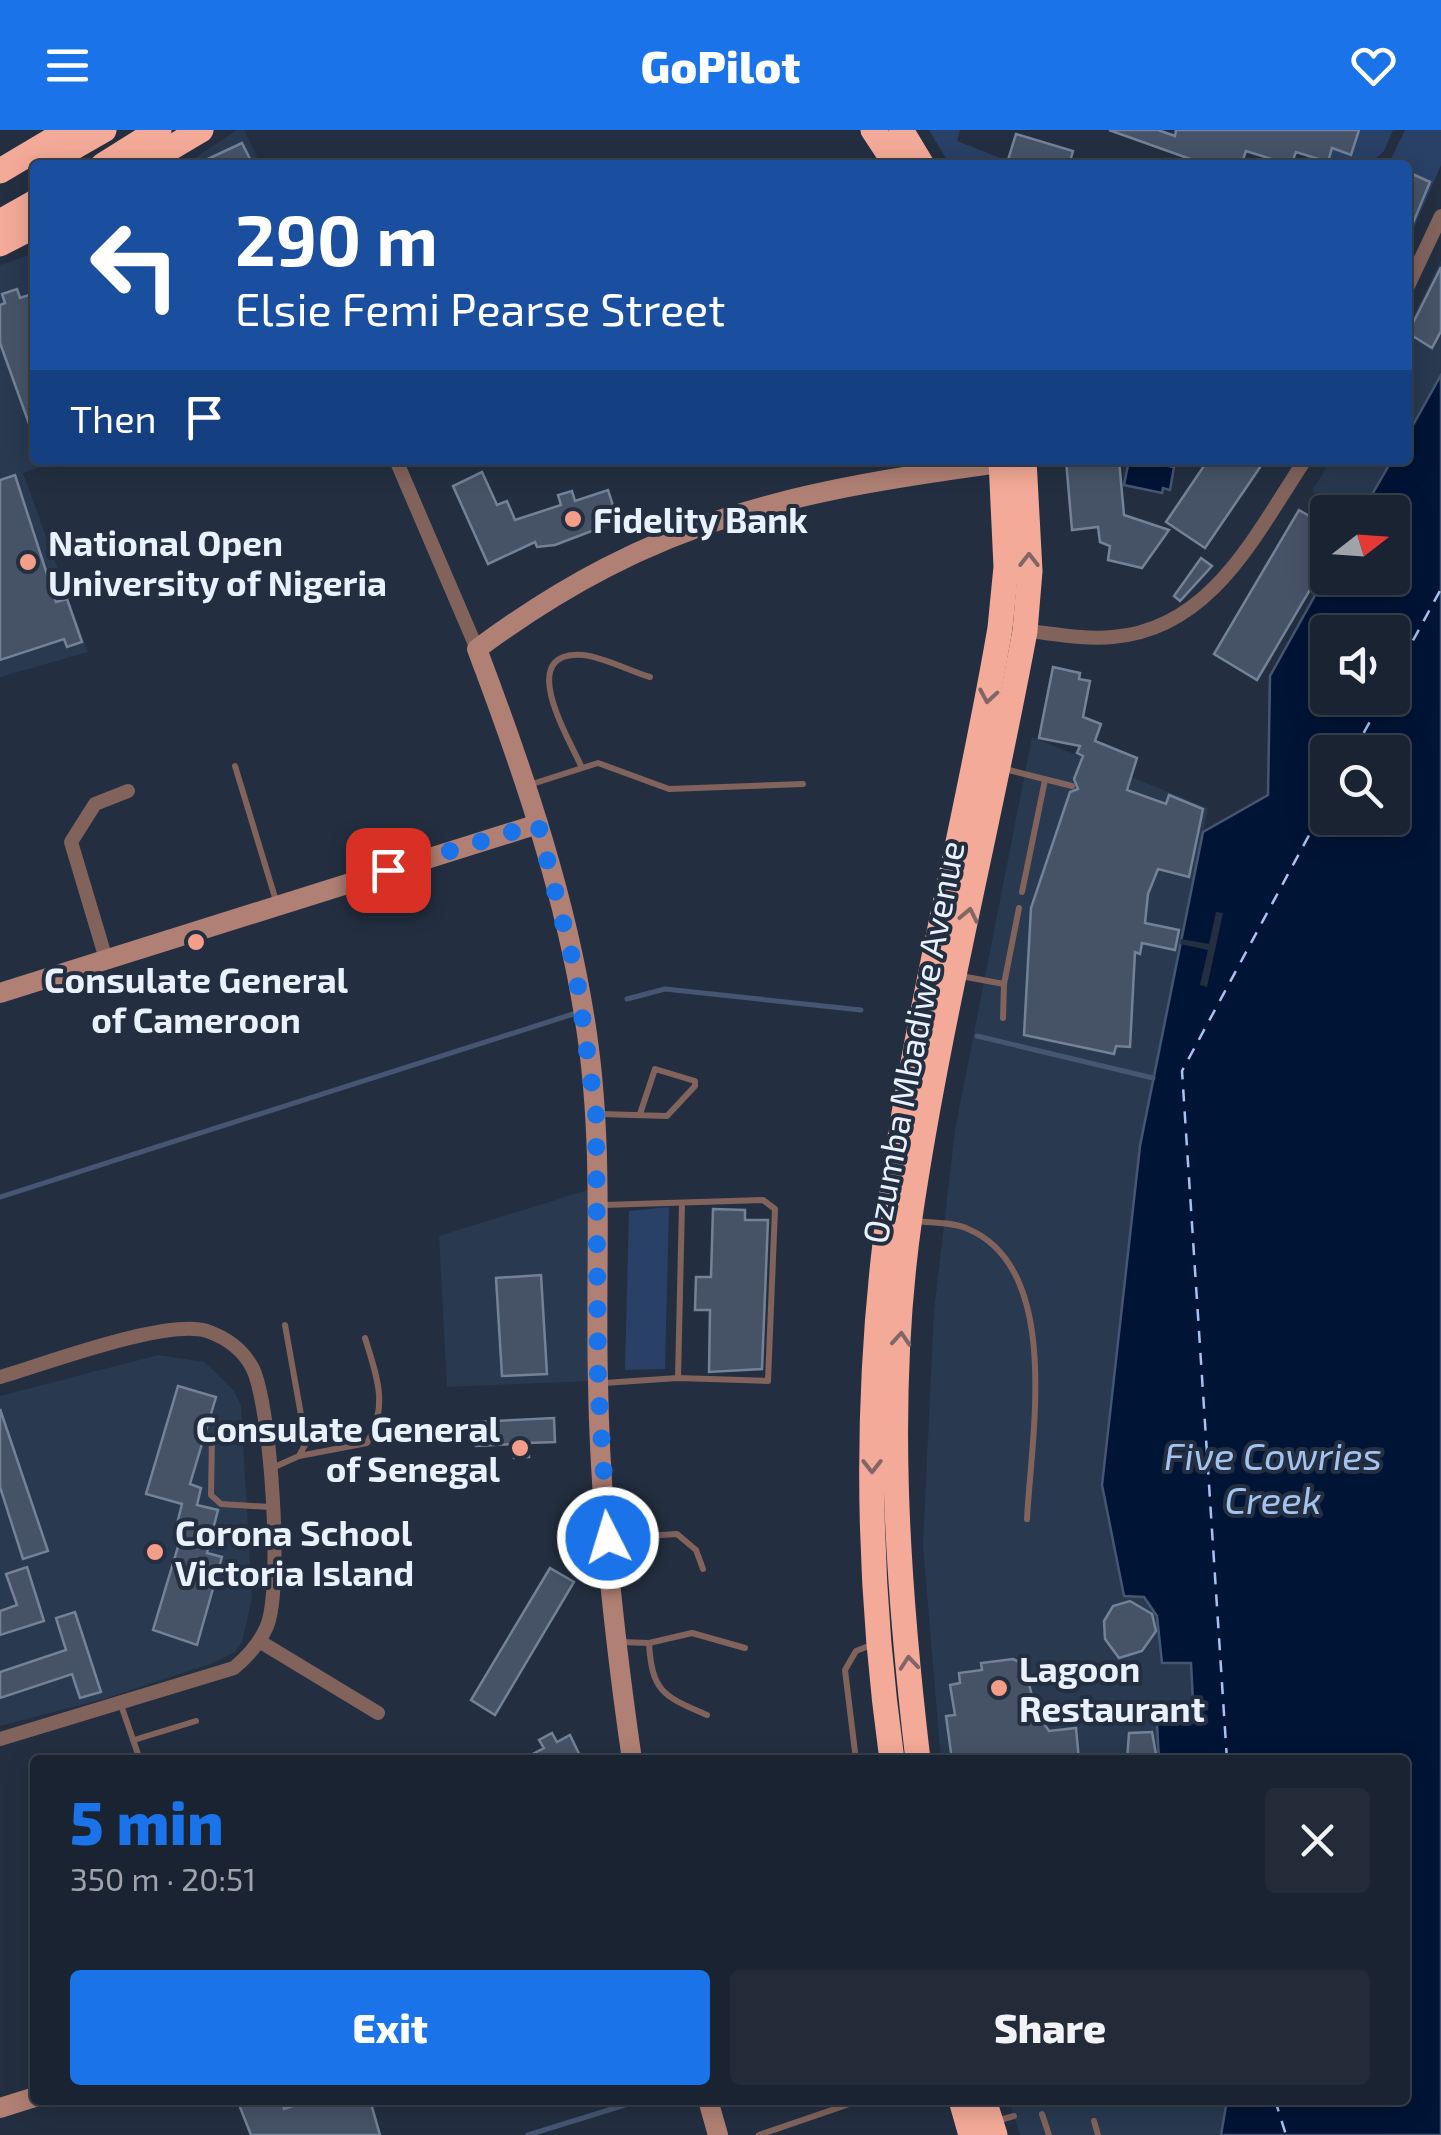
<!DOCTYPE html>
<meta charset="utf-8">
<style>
body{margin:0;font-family:"Exo 2",sans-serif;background:#232b39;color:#f1f3f6;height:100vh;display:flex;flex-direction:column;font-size:38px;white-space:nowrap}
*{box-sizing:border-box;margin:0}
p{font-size:32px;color:#9fa4ab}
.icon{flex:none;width:55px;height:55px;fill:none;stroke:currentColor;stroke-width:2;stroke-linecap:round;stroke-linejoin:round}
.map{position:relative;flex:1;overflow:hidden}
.sheet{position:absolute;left:30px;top:1625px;width:1380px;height:350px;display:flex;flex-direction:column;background:#1a2331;border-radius:10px;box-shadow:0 5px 25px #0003,0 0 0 2px #38404d}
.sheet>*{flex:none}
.hud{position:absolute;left:30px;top:30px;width:1382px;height:305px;border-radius:10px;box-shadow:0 5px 25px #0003,0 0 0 2px #38404d;background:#1a4fa0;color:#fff;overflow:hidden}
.needle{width:65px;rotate:73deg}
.controls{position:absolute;left:1310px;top:365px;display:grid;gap:20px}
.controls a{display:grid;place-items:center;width:100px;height:100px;border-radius:10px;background:#1a2331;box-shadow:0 5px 25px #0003,0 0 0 2px #38404d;font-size:50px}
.pin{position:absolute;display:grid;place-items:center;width:85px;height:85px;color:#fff;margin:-42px;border-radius:20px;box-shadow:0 5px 15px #0006}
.me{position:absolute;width:110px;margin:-55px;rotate:355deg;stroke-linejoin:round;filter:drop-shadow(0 0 8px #0008)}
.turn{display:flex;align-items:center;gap:35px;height:210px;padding:0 40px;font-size:45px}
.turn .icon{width:130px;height:130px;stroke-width:2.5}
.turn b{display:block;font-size:70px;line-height:85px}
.then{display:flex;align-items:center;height:95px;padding:0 40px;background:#0003;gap:20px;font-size:38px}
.round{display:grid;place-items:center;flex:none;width:105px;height:105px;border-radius:10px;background:#232b39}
.overview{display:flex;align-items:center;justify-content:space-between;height:170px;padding:0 40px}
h1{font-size:60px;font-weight:800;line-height:75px;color:#1a73e8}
.cta{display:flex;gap:20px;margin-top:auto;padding:20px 40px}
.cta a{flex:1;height:115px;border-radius:10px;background:#1a73e8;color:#fff;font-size:40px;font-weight:800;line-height:115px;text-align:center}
.cta a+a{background:#232b39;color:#f1f3f6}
header{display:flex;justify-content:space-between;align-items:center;height:130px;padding:0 40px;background:#1a73e8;color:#fff;font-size:45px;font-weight:800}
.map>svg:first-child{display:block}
</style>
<header><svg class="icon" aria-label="menu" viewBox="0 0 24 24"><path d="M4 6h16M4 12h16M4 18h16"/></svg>GoPilot<svg class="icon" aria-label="heart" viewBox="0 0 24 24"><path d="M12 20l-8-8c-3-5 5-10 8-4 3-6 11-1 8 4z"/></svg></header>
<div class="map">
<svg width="1441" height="2005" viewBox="0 0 1441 2005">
<rect width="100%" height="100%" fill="#232f41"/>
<g fill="#283950">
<polygon points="237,0 244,0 261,35 184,35"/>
<polygon points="35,123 35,330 60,330 23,343 88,522 0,547 0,135"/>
<polygon points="1441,130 1441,245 1408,304 1408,197"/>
<polygon points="1331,330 1392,330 1362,382 1344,382 1312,361"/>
<polygon points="1032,607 1208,678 1140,1016 1144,1467 1157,1485 1162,1533 1191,1532 1194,1593 1157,1594 1159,1630 941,1630 923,1415 934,1181 955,1000"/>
<polygon points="591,1059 589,1251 447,1257 439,1106"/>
<polygon points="158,1225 205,1232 234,1261 241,1276 252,1468 242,1512 235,1522 213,1533 107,1568 0,1596 0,1266"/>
<polygon points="1009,1970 1227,1970 1221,2005 1020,2005"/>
</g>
<g fill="#294166">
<polygon points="929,0 960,0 957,11 1018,35 950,35"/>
<polygon points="1359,0 1393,0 1384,21 1369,35 1308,35 1306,25 1328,32 1332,18 1351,24"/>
<polygon points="1405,0 1441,0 1441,35 1412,102 1408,101 1408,35 1388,35"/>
<polygon points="669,1077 665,1239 625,1240 629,1081"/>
</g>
<g fill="#001436" stroke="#465672" stroke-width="2.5" fill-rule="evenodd">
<path d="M1441,245V2005H1221L1227,1970H1405V1630H1159L1157,1594L1194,1592L1191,1533H1162L1157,1486L1144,1467L1124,1466L1102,1355L1140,1016L1203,702L1268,665L1270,546L1327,444L1328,448H1392V382H1362L1392,330H1408V304ZM1328,502H1392V568H1328ZM1328,622H1392V688H1328Z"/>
<polygon points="1129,330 1168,331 1168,336 1174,337 1170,360 1163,358 1162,363 1124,355"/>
</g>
<polygon fill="#232f41" points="1216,782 1223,783 1207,857 1200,855 1208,820 1180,814 1181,809 1209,814"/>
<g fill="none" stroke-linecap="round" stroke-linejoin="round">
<g stroke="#465672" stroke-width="5">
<polyline points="627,869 665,859 861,880"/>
<polyline points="977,906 1153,948"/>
<polyline points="0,1067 573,884"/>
<polyline points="528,2005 641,1970"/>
</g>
<g stroke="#a4c3f0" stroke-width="2.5" stroke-dasharray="12 10" stroke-linecap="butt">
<polyline points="1392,549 1441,459"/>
<polyline points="1353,622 1383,568"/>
<polyline points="1227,1630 1182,941 1328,670"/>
<polyline points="1275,1970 1286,2005"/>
</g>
</g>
<g fill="#465367" stroke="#738297" stroke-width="2.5">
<polygon points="1109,0 1158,0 1175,6 1176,0 1359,0 1351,25 1332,18 1328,32 1296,22 1291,35 1246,21 1241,35 1207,35"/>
<polygon points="1016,4 1073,21 1069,35 1024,35 1008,30"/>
<polygon points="242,13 253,35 195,35"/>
<polygon points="1408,42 1430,52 1408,105"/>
<polygon points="1441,137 1441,201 1432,218 1408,203"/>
<polygon points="17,159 20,168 35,163 32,302 0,213 0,175 5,173 2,164"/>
<polygon points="1066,330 1119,330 1124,385 1169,400 1142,438 1108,430 1110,416 1100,412 1098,397 1072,400"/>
<polygon points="1208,330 1265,330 1205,418 1166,392"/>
<polygon points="482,342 497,375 507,371 515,390 561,375 558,365 572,361 575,371 608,360 618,391 555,415 537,417 535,412 488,434 453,356"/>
<polygon points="15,345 56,472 67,469 82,512 67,517 64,509 0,530 0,350"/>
<polygon points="1299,380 1328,397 1328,429 1257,550 1214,524"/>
<polygon points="1201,428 1212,436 1180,471 1174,466"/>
<polygon points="1053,537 1080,543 1079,549 1090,551 1083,587 1101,594 1095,611 1137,628 1127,660 1166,674 1169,665 1203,679 1189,747 1158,739 1148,764 1145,793 1179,800 1175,820 1142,813 1140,824 1135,822 1130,917 1116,916 1114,924 1024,905 1031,778 1070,662 1078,659 1074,649 1083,626 1077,623 1080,616 1039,608"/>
<polygon points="713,1079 745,1080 745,1090 768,1090 762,1239 709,1242 710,1180 695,1180 696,1147 711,1147"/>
<polygon points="541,1145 547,1244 502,1246 496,1148"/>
<polygon points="178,1256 216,1267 190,1354 201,1358 197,1375 218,1380 207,1423 222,1427 197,1515 153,1500 183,1400 176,1398 182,1374 146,1364"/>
<polygon points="0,1279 48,1421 23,1429 0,1357"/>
<polygon points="554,1288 555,1312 528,1313 529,1327 514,1328 513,1314 476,1316 475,1292"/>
<polygon points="27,1437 44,1491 0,1505 0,1481 17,1475 6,1444"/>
<polygon points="550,1438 574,1452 495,1585 471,1570"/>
<polygon points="1130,1471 1152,1484 1156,1501 1142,1521 1119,1528 1105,1509 1104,1491 1113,1476"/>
<polygon points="75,1482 101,1562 80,1568 72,1544 0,1568 0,1542 66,1520 56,1488"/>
<polygon points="1013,1529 1024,1534 1036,1582 1049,1601 1076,1598 1079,1630 952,1630 946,1586 955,1585 950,1555 960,1553 959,1543 982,1540 981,1533"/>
<polygon points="1152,1602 1157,1630 1127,1630 1129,1603"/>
<polygon points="552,1603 557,1612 570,1605 582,1630 521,1630 544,1618 539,1610"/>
<polygon points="245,1970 282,1970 284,1979 312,1970 370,1970 380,2005 251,2005 238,1972"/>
</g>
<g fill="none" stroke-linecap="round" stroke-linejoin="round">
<g stroke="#81635c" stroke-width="6">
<polyline points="235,636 277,774"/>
<path d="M581,636C570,610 514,520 583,525C604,527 629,541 650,547"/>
<polyline points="1005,639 1072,656"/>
<polyline points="529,655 598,633 669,659 803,654"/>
<polyline points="1022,762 1045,650"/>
<polyline points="961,846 1004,854"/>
<polyline points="1003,888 1004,854 1019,778"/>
<polyline points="601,984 667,986 695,956 695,951 655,939 640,984"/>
<polyline points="603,1075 763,1070 775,1079 768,1251 678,1248 604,1253"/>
<path d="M916,1091C932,1093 954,1092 968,1099C1063,1139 1031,1308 1027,1389"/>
<polyline points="678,1248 682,1074"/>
<polyline points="266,1300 219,1303 212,1307 211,1365 221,1374 270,1377"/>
<path d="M299,1326L367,1313C389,1276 377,1247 365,1208"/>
<polyline points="270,1339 299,1326 306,1313 285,1195"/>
<polyline points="609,1408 677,1404 696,1420 703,1439"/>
<polyline points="620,1512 649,1513 692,1503 745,1518"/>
<path d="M649,1513C652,1563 664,1566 707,1585"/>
<polyline points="121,1575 140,1630"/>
<polyline points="134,1610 196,1591"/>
<polyline points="856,1630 845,1540 856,1521 874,1514"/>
<polyline points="1042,1984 1049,2005"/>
<polyline points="996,1991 1014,1986"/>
<polyline points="1094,1991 1098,2005"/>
<polyline points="759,2005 861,1970"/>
</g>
<g stroke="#81635c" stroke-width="14">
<polyline points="1408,156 1441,86"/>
<polyline points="396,330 477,519"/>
<path d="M1020,500C1051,503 1083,510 1113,507C1212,499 1256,403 1305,330"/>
<polyline points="106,829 71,712 95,674 128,661"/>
<path d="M0,1247C45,1234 167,1188 207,1201C227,1208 244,1221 253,1239C271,1278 283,1457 267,1496C260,1513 248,1526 234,1538L0,1609"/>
<polyline points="259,1511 378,1583"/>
</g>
<g stroke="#b08074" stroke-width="20">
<polyline points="0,863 538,694"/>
<path d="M632,1630C614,1506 600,1378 598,1253C595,1136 604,1020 587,904C568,772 524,643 477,519C656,386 798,360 1014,331"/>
<polyline points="708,1970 718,2005"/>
<polyline points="0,1978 35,1967"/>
</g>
<g stroke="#f4aa98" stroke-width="25">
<polyline points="873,0 896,35"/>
<polyline points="901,0 922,35"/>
<polyline points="43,35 104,0"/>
<polyline points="103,35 159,0"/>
<polyline points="142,35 201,0"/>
<polyline points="0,41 69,0"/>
<polyline points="0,92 35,72"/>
<polyline points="0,114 35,96"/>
<path d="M892,1630C869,1465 865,1297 883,1131C906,918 964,709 1000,498L1006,437L1001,330"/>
<path d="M918,1630C897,1451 884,1266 910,1087C939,890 989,696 1025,501L1030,441L1024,330"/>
<polyline points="961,1970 971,2005"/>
<polyline points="984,1970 995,2005"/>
</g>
</g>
<defs><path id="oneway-chevron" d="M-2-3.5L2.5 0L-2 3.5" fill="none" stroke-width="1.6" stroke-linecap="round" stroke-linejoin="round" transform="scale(2.5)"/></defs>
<g stroke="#816668">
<use href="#oneway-chevron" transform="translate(1029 430) rotate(-90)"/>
<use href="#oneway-chevron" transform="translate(988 566) rotate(100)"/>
<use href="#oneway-chevron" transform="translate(969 785) rotate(-78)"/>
<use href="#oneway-chevron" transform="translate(901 1209) rotate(-86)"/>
<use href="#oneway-chevron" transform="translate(872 1336) rotate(90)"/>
<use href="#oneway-chevron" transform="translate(909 1533) rotate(-95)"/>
</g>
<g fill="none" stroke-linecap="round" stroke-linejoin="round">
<polyline stroke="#1a73e8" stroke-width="18" stroke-dasharray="0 32.4" points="388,740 538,694 576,843 596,984 598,1253 608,1408"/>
</g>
<g fill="#f49e89" stroke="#232f41" stroke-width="4">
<circle cx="573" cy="389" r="10"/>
<circle cx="28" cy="432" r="10"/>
<circle cx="196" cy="812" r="10"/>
<circle cx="520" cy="1318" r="10"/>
<circle cx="155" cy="1422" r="10"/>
<circle cx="999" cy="1558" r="10"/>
</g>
<g text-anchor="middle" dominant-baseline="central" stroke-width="8" stroke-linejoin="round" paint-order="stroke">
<g font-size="35" font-weight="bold" fill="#e8f1fd" stroke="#232f41" text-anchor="start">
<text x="593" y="389">Fidelity Bank</text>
<text x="48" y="412">National Open<tspan x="48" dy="40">University of Nigeria</tspan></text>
<text x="196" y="849" text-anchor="middle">Consulate General<tspan x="196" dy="40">of Cameroon</tspan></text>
<text x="500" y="1298" text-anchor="end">Consulate General<tspan x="500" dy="40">of Senegal</tspan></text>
<text x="175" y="1402">Corona School<tspan x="175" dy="40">Victoria Island</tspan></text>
<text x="1019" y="1538">Lagoon<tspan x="1019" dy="40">Restaurant</tspan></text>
</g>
<g font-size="35" fill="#e8f1fd" stroke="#232f41">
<text transform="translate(912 912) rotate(-79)">Ozumba Mbadiwe Avenue</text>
</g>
<g font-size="38" font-style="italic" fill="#a4c3f0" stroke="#232f41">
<text x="1273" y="1325">Five Cowries<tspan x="1273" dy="44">Creek</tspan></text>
</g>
</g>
</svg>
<div class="controls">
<a><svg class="needle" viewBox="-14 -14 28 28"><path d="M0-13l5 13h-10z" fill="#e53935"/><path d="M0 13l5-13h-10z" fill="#9fa4ab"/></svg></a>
<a><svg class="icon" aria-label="sound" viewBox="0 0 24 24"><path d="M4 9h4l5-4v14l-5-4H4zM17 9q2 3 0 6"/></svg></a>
<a><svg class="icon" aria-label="search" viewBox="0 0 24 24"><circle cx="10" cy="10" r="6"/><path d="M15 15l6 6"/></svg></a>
</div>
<div class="pin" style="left:388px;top:740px;background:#d93025"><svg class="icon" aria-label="arrive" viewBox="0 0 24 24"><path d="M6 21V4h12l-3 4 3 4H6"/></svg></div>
<svg class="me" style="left:608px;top:1408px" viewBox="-20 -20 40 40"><circle r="17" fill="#1a73e8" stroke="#fff" stroke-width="3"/><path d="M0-11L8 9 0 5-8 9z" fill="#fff"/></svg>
<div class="hud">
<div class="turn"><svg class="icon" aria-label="left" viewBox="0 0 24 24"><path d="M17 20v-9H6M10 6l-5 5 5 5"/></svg><div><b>290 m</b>Elsie Femi Pearse Street</div></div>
<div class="then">Then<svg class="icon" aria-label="arrive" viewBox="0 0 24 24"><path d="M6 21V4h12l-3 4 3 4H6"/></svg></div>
</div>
<section class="sheet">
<div class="overview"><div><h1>5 min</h1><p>350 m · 20:51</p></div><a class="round"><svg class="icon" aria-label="close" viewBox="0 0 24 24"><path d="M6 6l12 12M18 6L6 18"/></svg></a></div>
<div class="cta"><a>Exit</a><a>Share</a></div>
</section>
</div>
